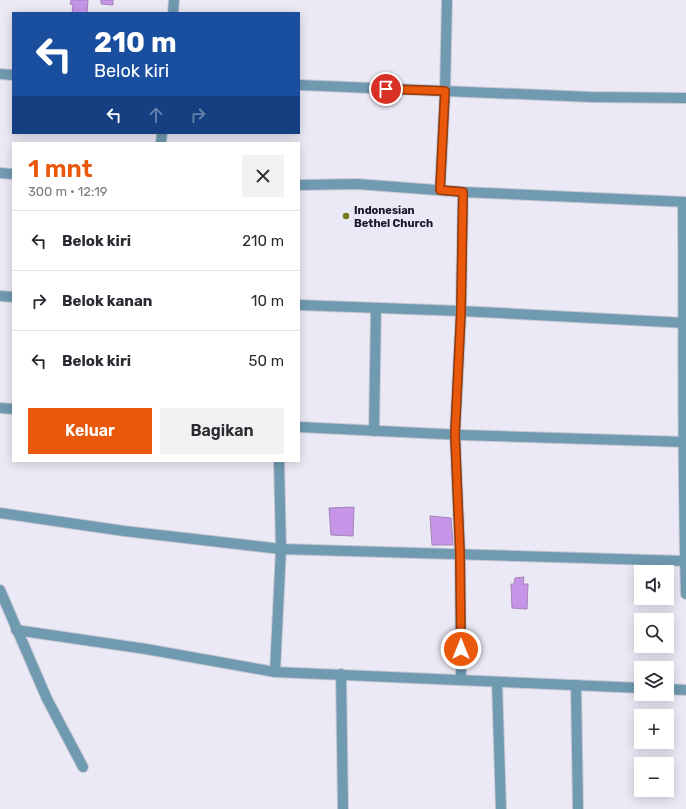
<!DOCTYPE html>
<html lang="id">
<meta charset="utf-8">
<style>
body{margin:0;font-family:Rubik,sans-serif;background:#f2f2f3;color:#2b2b33;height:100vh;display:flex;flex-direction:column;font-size:15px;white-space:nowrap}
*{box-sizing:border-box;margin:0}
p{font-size:13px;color:#7c7c81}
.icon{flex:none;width:22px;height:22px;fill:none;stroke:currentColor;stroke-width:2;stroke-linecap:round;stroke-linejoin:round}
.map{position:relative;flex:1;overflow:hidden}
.drawer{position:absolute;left:12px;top:142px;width:288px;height:320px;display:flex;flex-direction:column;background:#fff;border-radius:0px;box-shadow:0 2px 10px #0003}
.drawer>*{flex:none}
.guide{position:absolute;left:12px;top:12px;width:288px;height:122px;border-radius:0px;box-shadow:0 2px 10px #0003;background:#1a4fa0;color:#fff;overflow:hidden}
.tools{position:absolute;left:634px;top:565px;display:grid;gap:8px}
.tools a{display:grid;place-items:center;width:40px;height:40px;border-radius:0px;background:#fff;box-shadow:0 2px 10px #0003;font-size:20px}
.pin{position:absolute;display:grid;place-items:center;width:34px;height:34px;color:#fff;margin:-17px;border:2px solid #fff;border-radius:50%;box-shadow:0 1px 4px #0007}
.me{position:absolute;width:44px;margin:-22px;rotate:0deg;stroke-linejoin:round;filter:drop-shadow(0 0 3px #0008)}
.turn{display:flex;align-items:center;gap:14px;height:84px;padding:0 16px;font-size:18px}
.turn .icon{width:52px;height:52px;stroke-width:2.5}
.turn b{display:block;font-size:28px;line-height:34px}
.lanes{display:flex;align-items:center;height:38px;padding:0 16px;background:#0003;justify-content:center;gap:20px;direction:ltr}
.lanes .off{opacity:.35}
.round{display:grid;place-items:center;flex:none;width:42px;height:42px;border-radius:0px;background:#f2f2f3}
.head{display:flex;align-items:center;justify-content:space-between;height:68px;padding:0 16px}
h1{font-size:24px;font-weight:600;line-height:30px;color:#ea580c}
.action{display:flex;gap:8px;margin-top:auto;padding:8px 16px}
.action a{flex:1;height:46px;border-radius:0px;background:#ea580c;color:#fff;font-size:16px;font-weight:600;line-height:46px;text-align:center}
.action a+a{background:#f2f2f3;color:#2b2b33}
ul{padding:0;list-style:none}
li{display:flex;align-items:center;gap:12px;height:60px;padding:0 16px;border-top:1px solid #e1e1e2}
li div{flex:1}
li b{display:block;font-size:15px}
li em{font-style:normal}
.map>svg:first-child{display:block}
</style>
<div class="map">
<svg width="686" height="809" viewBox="0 0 686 809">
<rect width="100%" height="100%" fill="#eae9f5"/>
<g fill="#c795e7" stroke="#a284b7">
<polygon points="71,0 88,0 87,13 72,13 73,5 70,4"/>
<polygon points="101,0 113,0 113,5 101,4"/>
<polygon points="354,507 353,536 331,535 329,508"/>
<polygon points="430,516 451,518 453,545 432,545"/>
<polygon points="524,577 523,584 528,584 527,609 512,608 511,584 514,584 515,578"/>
</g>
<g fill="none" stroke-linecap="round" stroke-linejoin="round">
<defs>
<g id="minor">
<polyline points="173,13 174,0"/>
<polyline points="0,74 13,75"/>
<polyline points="299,85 591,97 686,98"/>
<polyline points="161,143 162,133"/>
<polyline points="0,173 13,174"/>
<polyline points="299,185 357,184 463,192 686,202"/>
<polyline points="440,190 445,91 447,0"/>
<path d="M683,202C684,333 682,463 686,594"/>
<polyline points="0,296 13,297"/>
<polyline points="299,305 461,311 686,323"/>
<polyline points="0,408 13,409"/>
<polyline points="299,427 462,435 686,442"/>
<polyline points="374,431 376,308"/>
<polyline points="0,513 124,531 281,549 686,561"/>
<polyline points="0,590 47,699 83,767"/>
<polyline points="16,630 146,649 275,672 641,688"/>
<polyline points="275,672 281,549 279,461"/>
<polyline points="341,674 343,809"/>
<polyline points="461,680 460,554 455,434 461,311 463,192"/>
<polyline points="497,682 501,809"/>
<polyline points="576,685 578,809"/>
<polyline points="667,689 686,690"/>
</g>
</defs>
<use href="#minor" stroke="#c9c7d5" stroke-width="12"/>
<use href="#minor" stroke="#709ab0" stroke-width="10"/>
</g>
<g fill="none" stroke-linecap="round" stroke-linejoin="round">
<defs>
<polyline id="route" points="386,89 445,91 440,190 463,192 461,311 455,434 460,554 461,649"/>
</defs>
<use href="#route" stroke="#983908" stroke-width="10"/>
<use href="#route" stroke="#ea580c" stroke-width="7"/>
</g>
<circle fill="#767922" stroke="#eae9f5" stroke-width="1.5" cx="346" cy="216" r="4"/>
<g text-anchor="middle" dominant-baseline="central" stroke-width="3" stroke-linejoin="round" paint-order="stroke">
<g font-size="11" font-weight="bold" fill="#1a162b" stroke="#eae9f5" text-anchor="start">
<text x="354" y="210">Indonesian<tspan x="354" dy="13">Bethel Church</tspan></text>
</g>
</g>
</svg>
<div class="tools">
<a><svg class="icon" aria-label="sound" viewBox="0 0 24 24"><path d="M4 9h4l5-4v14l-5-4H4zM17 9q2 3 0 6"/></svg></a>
<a><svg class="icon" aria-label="search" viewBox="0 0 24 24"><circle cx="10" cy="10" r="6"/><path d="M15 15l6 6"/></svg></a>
<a><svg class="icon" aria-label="layers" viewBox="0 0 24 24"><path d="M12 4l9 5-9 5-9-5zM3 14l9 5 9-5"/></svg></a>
<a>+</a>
<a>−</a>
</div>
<div class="pin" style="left:386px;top:89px;background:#d93025"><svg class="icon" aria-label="arrive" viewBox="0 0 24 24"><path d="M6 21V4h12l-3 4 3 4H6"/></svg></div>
<svg class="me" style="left:461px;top:649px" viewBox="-20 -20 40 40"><circle r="17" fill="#ea580c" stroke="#fff" stroke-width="3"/><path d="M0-11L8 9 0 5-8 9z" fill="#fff"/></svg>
<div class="guide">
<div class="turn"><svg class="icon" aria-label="left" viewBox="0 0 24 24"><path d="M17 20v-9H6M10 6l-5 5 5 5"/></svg><div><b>210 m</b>Belok kiri</div></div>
<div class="lanes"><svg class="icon" aria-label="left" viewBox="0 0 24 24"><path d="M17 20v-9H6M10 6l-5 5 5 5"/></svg><svg class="icon off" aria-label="ahead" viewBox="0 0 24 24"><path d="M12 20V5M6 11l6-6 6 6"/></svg><svg class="icon off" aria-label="right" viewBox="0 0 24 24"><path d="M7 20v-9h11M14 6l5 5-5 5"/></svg></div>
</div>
<section class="drawer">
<div class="head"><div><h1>1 mnt</h1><p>300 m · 12:19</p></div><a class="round"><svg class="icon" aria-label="close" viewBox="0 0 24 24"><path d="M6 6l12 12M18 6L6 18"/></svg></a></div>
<ul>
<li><svg class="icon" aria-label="left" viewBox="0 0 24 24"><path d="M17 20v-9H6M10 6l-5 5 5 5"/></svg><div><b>Belok kiri</b></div><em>210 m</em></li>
<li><svg class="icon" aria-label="right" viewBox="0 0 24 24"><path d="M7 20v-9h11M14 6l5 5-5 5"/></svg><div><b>Belok kanan</b></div><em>10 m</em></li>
<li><svg class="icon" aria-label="left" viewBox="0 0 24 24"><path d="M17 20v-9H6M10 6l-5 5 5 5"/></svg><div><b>Belok kiri</b></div><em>50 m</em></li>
</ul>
<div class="action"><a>Keluar</a><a>Bagikan</a></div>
</section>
</div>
